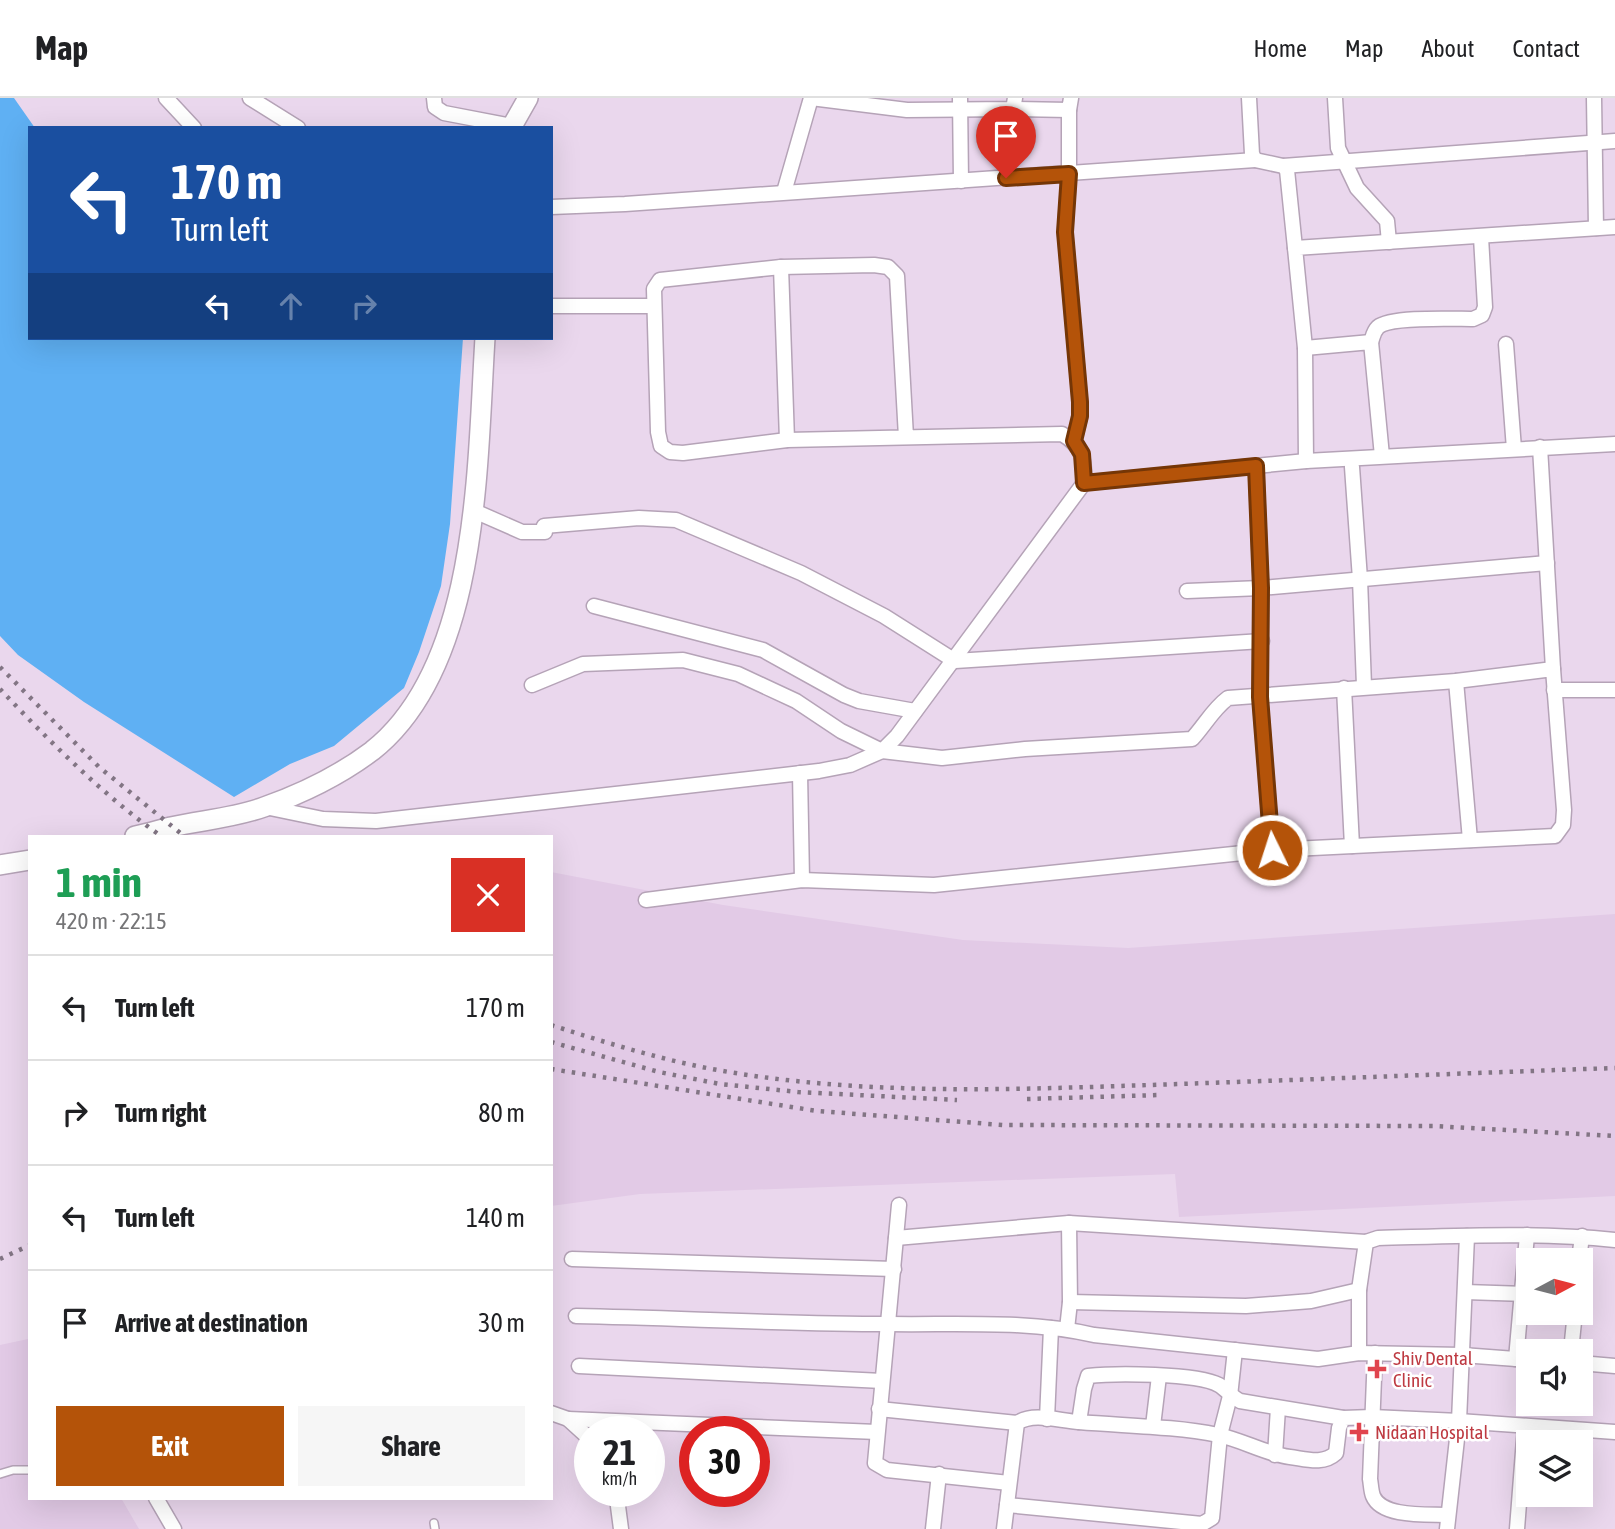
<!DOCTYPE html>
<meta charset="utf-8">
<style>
body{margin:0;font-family:"Asap Condensed",sans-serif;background:#f6f6f6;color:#202124;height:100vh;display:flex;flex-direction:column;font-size:26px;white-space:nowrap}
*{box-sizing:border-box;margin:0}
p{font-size:23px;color:#757577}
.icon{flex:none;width:38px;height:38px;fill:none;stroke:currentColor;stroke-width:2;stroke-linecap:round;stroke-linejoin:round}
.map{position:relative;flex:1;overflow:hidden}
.sheet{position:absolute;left:28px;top:737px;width:525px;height:665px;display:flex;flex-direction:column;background:#fff;border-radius:0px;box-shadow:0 7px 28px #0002}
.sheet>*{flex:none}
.top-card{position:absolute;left:28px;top:28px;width:525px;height:214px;border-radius:0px;box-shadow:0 7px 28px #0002;background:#1a4fa0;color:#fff;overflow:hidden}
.needle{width:46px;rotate:83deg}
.fabs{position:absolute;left:1516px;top:1150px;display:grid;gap:14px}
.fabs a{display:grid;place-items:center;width:77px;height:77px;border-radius:0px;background:#fff;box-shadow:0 7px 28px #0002;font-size:35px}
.speed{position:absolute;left:574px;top:1318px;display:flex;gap:14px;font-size:35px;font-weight:700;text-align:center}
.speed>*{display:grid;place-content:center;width:91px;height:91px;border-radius:50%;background:#fff;box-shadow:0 7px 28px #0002;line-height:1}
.speed small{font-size:18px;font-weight:400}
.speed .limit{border:10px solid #d22;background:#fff;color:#111}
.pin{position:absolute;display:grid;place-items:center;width:60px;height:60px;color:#fff;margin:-72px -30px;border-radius:50% 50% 50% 0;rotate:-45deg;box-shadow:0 0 7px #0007}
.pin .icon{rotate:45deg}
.me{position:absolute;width:77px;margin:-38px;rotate:356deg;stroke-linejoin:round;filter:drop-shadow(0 0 5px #0008)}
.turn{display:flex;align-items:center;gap:24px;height:147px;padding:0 28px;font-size:32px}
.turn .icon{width:91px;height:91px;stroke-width:2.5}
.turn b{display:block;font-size:49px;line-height:60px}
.lanes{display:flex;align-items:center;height:66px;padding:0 28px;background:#0003;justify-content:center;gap:35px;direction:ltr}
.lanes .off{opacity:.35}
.round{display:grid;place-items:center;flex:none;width:74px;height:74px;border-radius:0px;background:#f6f6f6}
.summary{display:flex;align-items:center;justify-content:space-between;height:119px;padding:0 28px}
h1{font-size:42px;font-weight:700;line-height:52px;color:#1e9e55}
.cta{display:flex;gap:14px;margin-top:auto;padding:14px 28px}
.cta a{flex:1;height:80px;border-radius:0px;background:#b45309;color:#fff;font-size:28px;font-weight:700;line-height:80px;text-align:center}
.cta a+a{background:#f6f6f6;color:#202124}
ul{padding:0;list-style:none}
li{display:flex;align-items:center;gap:21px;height:105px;padding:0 28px;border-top:2px solid #e0e0e0}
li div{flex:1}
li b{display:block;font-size:26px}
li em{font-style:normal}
header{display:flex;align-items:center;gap:42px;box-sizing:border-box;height:98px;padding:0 35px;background:#fff;border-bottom:2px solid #e0e0e0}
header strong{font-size:33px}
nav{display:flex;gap:38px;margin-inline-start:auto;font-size:24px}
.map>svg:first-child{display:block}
</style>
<header>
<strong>Map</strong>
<nav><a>Home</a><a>Map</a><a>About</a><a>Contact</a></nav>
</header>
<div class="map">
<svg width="1615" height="1431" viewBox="0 0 1615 1431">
<rect width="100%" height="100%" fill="#ead7ed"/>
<g fill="#e2cae6">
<polygon points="551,774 723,807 963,842 1128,850 1615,816 1615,1098 1179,1119 1175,1076 640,1096 551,1108"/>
<polygon points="28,1241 30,1400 121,1400 139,1431 0,1431 0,1247"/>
</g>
<polygon fill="#5fb0f3" points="0,0 14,0 35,30 30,30 30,240 463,240 450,426 441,488 419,554 404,590 334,648 290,666 234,699 84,604 18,557 0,538"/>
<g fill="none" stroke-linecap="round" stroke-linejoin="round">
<defs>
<g id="lane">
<polyline points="0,1376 13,1372 30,1372"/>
<polyline points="434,1425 435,1431"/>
</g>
<g id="street">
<polyline points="166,0 194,30"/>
<polyline points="250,0 298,30"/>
<polyline points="434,0 435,9 444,15 512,28"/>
<polyline points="960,0 961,83"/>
<polyline points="1249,0 1252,56 1255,62 1283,68 1287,72 1295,150"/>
<polyline points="1335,0 1338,50 1357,90 1387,123 1389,144"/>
<polyline points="1594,0 1596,130"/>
<polyline points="1013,11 1069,12 1071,0"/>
<polyline points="1069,12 1069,76 1065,134 1080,304 1080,319 1074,343"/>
<polyline points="1283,68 1615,43"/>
<polyline points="784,94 811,0 907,12 1013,11 1015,0"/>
<polyline points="551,109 625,106 1255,62"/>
<polyline points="781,169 787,342"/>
<polyline points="551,208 654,208"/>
<path d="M1371,244C1373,239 1373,234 1378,229C1391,218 1453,221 1473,221L1482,217L1485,209L1481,139"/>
<polyline points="1506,246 1514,351"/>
<polyline points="1305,250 1371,244 1382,358"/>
<path d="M906,339L897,178L888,169L874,167L781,169L660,182L654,191L658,334L661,348L670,354L683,355L787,342L1062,336C1083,348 1085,363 1084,385"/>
<polyline points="1540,349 1553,571"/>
<polyline points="1306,363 1305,250 1295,150 1615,129"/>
<polyline points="1256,368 1261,490 1260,599 1272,752"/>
<polyline points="1352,369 1360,481 1364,588"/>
<polyline points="472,412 522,434 545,434"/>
<polyline points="544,428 639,420 676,422 801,475 884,518 955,563 1262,543"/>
<polyline points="1187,493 1261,490 1547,465"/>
<polyline points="594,508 763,552 844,597 859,603 915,613"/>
<polyline points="1456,583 1470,742"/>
<path d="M532,587L583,566L683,562L738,576L796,603L841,633L882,653L942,660L1025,651L1192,641C1205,627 1213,611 1228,600L1456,583L1553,571L1564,712L1563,727L1555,738L1272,752L934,787L802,782L646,802"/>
<polyline points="1344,590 1352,748"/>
<polyline points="1554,592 1615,592"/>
<polyline points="800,675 802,782"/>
<polyline points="265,709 323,721 376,723 819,673 850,667 882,653 897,638 1084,385 1306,363 1615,346"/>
<polyline points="899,1107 875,1365 887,1372 1009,1385"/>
<polyline points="896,1140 1069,1125 1366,1144"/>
<polyline points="572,1161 894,1171"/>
<polyline points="1579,1162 1582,1138"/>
<polyline points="1465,1194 1528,1196"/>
<polyline points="1070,1204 1246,1208 1311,1203 1359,1192"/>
<path d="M576,1218C680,1220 784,1226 888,1226C958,1227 1027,1222 1094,1237L1318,1261L1359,1255L1462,1257L1528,1262"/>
<polyline points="1067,1231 1070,1204 1069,1125"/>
<polyline points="1571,1253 1575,1214"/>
<path d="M1359,1255V1192L1366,1144L1378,1140C1457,1138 1536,1134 1615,1142"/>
<path d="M1375,1255L1370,1381C1371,1386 1371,1393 1373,1398C1382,1420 1428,1416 1448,1417"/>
<polyline points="1516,1261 1527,1137"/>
<polyline points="1580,1265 1615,1268"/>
<polyline points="579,1268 882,1283"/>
<polyline points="879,1311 1017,1325"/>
<polyline points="551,1315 568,1321 590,1341"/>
<polyline points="568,1321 877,1334"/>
<polyline points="1047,1321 1051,1230"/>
<path d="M1079,1324L1084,1291L1088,1278C1114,1275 1197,1275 1219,1287C1226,1291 1230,1298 1240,1303L1343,1320"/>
<polyline points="1153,1328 1159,1278"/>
<polyline points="1275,1357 1278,1310"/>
<polyline points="616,1393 621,1431"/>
<polyline points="156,1400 174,1431"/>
<polyline points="1007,1407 1202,1426 1212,1420 1220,1337 1230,1298 1235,1252"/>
<polyline points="933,1431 939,1376"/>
<path d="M1004,1431L1017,1325C1034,1314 1059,1323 1079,1324C1126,1328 1173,1328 1218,1337C1243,1342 1265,1356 1290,1359C1306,1361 1323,1367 1336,1355L1339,1330L1343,1320L1372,1319L1459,1323L1615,1334"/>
<polyline points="1447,1431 1459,1323 1467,1138"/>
<polyline points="1517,1431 1525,1328"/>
</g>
<g id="secondary">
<polyline points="511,30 528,0"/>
<path d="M135,738C147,736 159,732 171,729C202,722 234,720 264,709C301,696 340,677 372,653C480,568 477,366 485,240"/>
<polyline points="0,767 30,762"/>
</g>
</defs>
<use href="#lane" stroke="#b5a3b7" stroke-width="10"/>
<use href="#street" stroke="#b5a3b7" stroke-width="17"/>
<use href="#secondary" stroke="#b5a3b7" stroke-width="22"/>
<use href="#lane" stroke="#fff" stroke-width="7"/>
<use href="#street" stroke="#fff" stroke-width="14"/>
<use href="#secondary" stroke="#fff" stroke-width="19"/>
<g stroke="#827584" stroke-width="4.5" stroke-dasharray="3.5 7" stroke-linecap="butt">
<polyline points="0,569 99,669 184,738"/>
<path d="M0,591C48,642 104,698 161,738"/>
<path d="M551,927C607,945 665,963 723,973C874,999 1027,991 1179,986C1325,981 1470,975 1615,970"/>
<polyline points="551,944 659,974 720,986 798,994 957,1002"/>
<polyline points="551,971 817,1013 1003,1027 1433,1028 1615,1038"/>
<polyline points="1027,1001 1160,997"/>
<polyline points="0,1161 30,1147"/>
</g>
</g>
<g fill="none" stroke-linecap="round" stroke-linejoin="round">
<defs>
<polyline id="route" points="1006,80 1069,76 1065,134 1080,304 1080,318 1074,343 1082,356 1084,385 1256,368 1261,490 1260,599 1272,752"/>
</defs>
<use href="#route" stroke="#753606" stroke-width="18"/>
<use href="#route" stroke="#b45309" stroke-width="12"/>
</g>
<g fill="#e0444e" stroke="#fff" stroke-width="2.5">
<path d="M1373.5 1260.5h7v7h7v7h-7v7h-7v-7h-7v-7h7z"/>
<path d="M1355.5 1323.5h7v7h7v7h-7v7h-7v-7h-7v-7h7z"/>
</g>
<g text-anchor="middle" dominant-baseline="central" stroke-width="5" stroke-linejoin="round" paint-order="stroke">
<g font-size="19" fill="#be3a42" stroke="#fff" text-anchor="start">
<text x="1393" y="1260">Shiv Dental<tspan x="1393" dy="22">Clinic</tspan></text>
<text x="1375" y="1334">Nidaan Hospital</text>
</g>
</g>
</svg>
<div class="fabs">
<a><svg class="needle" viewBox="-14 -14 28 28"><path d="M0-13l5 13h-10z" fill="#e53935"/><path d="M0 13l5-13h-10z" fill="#757577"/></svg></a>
<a><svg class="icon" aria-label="sound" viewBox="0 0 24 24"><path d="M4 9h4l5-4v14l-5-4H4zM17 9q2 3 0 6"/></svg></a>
<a><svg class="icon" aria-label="layers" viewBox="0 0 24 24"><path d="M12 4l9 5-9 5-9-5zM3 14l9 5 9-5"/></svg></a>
</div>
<div class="speed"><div>21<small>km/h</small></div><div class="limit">30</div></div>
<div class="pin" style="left:1006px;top:80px;background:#d93025"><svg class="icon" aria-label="arrive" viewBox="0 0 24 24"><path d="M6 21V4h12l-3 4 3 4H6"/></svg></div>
<svg class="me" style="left:1272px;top:752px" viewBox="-20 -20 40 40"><circle r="17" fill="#b45309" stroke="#fff" stroke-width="3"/><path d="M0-11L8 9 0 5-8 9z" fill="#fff"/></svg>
<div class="top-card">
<div class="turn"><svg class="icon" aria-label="left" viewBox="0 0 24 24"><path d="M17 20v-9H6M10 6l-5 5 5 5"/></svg><div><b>170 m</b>Turn left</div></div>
<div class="lanes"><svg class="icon" aria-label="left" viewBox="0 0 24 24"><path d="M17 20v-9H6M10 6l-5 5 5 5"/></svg><svg class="icon off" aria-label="ahead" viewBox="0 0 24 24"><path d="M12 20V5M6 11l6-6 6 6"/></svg><svg class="icon off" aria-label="right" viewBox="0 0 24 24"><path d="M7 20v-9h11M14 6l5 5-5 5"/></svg></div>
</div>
<section class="sheet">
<div class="summary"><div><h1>1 min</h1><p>420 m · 22:15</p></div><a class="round" style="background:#d93025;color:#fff"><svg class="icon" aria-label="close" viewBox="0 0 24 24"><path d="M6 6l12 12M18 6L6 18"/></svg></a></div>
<ul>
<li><svg class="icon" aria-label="left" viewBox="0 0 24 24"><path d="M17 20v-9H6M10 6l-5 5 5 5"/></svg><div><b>Turn left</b></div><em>170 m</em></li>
<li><svg class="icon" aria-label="right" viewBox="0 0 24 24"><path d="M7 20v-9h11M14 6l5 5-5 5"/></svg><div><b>Turn right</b></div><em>80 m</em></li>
<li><svg class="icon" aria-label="left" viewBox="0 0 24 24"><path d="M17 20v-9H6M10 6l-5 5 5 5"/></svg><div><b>Turn left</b></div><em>140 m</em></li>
<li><svg class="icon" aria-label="arrive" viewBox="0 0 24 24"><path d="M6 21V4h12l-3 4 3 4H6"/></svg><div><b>Arrive at destination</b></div><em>30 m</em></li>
</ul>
<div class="cta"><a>Exit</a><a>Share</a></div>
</section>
</div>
